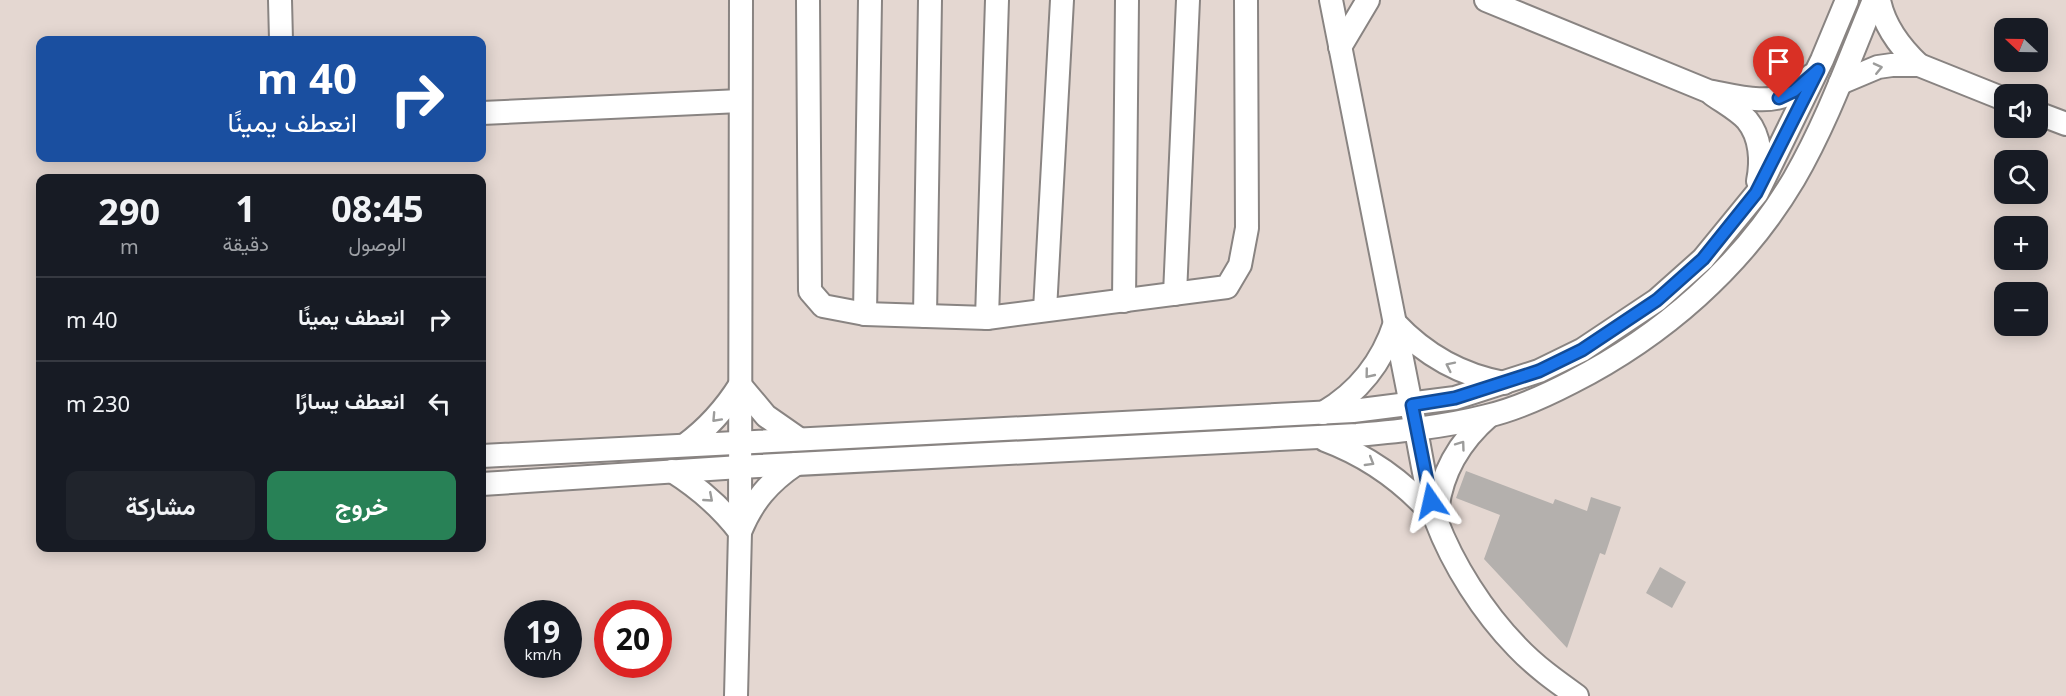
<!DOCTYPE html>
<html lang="ar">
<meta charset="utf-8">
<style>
body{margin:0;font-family:"Noto Sans",Vazirmatn,sans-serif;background:#20242c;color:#f1f3f6;direction:rtl;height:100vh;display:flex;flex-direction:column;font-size:22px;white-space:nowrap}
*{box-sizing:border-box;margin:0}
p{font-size:20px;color:#9ea1a6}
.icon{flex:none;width:33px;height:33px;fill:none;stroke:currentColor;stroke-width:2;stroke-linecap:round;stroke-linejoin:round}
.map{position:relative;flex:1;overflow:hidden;direction:ltr}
.panel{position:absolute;left:36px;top:174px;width:450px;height:378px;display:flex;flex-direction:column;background:#171b24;border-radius:12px;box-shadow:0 3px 15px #0003;direction:rtl}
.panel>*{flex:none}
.hud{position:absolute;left:36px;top:36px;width:450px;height:126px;border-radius:12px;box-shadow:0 3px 15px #0003;direction:rtl;background:#1a4fa0;color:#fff;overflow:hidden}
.needle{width:39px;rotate:292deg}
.buttons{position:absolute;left:1994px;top:18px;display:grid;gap:12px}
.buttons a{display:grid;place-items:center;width:54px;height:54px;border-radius:12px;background:#171b24;box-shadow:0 3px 15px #0003;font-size:30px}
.speed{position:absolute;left:504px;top:600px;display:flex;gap:12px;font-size:30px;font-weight:700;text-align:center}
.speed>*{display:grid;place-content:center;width:78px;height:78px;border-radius:50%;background:#171b24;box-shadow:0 3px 15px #0003;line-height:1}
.speed small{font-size:15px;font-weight:400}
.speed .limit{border:9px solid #d22;background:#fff;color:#111}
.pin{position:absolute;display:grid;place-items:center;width:51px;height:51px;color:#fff;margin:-62px -26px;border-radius:50% 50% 50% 0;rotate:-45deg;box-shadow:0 0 6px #0007}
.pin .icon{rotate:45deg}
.me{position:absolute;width:66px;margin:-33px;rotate:349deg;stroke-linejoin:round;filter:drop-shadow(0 0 4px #0008)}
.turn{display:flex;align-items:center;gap:21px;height:126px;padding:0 30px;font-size:27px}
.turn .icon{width:78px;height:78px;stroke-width:2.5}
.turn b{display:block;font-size:42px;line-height:51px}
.eta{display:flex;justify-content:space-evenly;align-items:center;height:102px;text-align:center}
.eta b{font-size:36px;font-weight:700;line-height:42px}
.action{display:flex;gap:12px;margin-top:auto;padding:12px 30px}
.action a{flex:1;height:69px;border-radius:12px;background:#288156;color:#fff;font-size:24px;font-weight:700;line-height:69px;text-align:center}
.action a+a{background:#20242c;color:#f1f3f6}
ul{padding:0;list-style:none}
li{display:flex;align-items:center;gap:18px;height:84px;padding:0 30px;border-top:2px solid #363941}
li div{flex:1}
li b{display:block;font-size:22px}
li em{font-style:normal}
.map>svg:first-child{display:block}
</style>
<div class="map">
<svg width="2066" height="696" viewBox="0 0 2066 696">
<rect width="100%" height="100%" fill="#ece7e4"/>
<path fill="#e4d7d1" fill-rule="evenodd" d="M0,0H2066V696H0ZM2004,28H2037V62H2004ZM40,40H482V158H40ZM2004,94H2037V128H2004ZM2004,160H2037V194H2004ZM40,178H482V548H40ZM2004,226H2037V260H2004ZM2004,292H2037V326H2004ZM518,614H568V664H518ZM608,614H658V664H608Z"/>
<g fill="#b4b0ad">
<polygon points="1466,471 1553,504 1555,499 1587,511 1591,497 1621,507 1605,555 1600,553 1567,648 1484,559 1500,515 1456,498"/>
<polygon points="1660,567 1686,582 1672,608 1646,593"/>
</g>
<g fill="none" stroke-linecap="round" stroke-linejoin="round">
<defs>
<g id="minor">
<polyline points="280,0 281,40"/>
<polyline points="808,0 810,291 823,306 865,314 987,318 1227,287 1240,265 1247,228 1246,0"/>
<path d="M1331,0L1416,430C1422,460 1426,491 1436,520C1453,565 1483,612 1517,647C1535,666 1556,681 1577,696"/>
<path d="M1486,0L1708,91C1735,96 1770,107 1794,91C1801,87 1806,80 1812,75"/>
<path d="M1879,0C1884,26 1900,47 1919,65"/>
<polyline points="1340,47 1368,0"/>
<polyline points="1840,83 1878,67 1892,65 1919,65 2004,99"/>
<path d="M1712,94C1723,102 1738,110 1747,120C1761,137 1762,161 1758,181"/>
<polyline points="482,113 740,101"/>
<polyline points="2037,113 2066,124"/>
<polyline points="1175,294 1188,0"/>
<polyline points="1124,301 1127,0"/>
<polyline points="1045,310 1062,0"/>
<polyline points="865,314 870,0"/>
<polyline points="925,316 930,0"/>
<polyline points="987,318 997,0"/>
<path d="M1323,413C1359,392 1382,363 1395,323C1425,355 1460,375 1504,383"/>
<path d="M1325,440C1368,456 1404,482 1434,516"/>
<path d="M685,445C708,428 725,409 740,385L766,416L799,439"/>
<polyline points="482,456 1353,411 1455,398 1539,371 1582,350 1657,300 1703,259 1757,193 1822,60 1847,0"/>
<path d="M672,471C699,488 721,507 740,532C752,502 769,482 796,464"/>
<path d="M482,484L740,467L1357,435C1401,431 1444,427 1487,416C1517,409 1545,396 1572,382C1662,336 1742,267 1794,179C1827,122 1849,60 1874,0"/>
<path d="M1437,512C1441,473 1459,442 1489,416"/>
<polyline points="736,696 740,532 741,0"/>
</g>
</defs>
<use href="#minor" stroke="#898482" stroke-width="26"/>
<use href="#minor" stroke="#fff" stroke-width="22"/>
</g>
<defs><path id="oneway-chevron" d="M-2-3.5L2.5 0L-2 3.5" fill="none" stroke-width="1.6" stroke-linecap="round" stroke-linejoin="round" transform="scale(1.5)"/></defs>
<g stroke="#9c9c9b">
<use href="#oneway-chevron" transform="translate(1878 68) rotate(-13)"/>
<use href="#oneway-chevron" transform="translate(1450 366) rotate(-154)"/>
<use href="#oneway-chevron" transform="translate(1369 374) rotate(129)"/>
<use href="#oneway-chevron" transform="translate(716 418) rotate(133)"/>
<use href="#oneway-chevron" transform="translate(1461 445) rotate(-54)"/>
<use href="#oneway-chevron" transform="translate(1370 462) rotate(31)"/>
<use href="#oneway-chevron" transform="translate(709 498) rotate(41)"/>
</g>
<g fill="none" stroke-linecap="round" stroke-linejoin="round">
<defs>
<polyline id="route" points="1431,501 1412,405 1455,398 1539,371 1582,350 1657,300 1703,259 1756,193 1818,70 1794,91 1779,98"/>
</defs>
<use href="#route" stroke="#114b97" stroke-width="15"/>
<use href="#route" stroke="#1a73e8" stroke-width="10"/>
</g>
</svg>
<div class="buttons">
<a><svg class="needle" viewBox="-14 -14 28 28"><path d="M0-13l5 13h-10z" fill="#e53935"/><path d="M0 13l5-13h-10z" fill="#9ea1a6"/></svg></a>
<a><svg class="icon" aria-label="sound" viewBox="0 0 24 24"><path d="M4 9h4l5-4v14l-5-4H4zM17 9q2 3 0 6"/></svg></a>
<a><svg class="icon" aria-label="search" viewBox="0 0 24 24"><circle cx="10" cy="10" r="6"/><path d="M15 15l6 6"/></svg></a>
<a>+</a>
<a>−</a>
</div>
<div class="speed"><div>19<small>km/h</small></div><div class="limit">20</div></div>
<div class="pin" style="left:1779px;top:98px;background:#d93025"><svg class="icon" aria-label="arrive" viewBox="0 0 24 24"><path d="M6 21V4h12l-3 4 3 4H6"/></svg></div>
<svg class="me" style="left:1431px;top:501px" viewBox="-20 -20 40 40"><path d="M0-17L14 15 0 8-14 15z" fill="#1a73e8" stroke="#fff" stroke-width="4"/></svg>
<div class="hud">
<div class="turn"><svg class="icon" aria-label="right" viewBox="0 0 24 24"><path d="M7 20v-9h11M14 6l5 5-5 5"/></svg><div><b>40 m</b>انعطف يمينًا</div></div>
</div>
<section class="panel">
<div class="eta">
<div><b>08:45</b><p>الوصول</p></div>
<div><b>1</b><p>دقيقة</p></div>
<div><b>290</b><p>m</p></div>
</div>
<ul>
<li><svg class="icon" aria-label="right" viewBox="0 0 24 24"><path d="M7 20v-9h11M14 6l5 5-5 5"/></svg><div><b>انعطف يمينًا</b></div><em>40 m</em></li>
<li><svg class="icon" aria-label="left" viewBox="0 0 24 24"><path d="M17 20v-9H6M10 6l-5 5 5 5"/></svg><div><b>انعطف يسارًا</b></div><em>230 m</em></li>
</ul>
<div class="action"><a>خروج</a><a>مشاركة</a></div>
</section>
</div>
